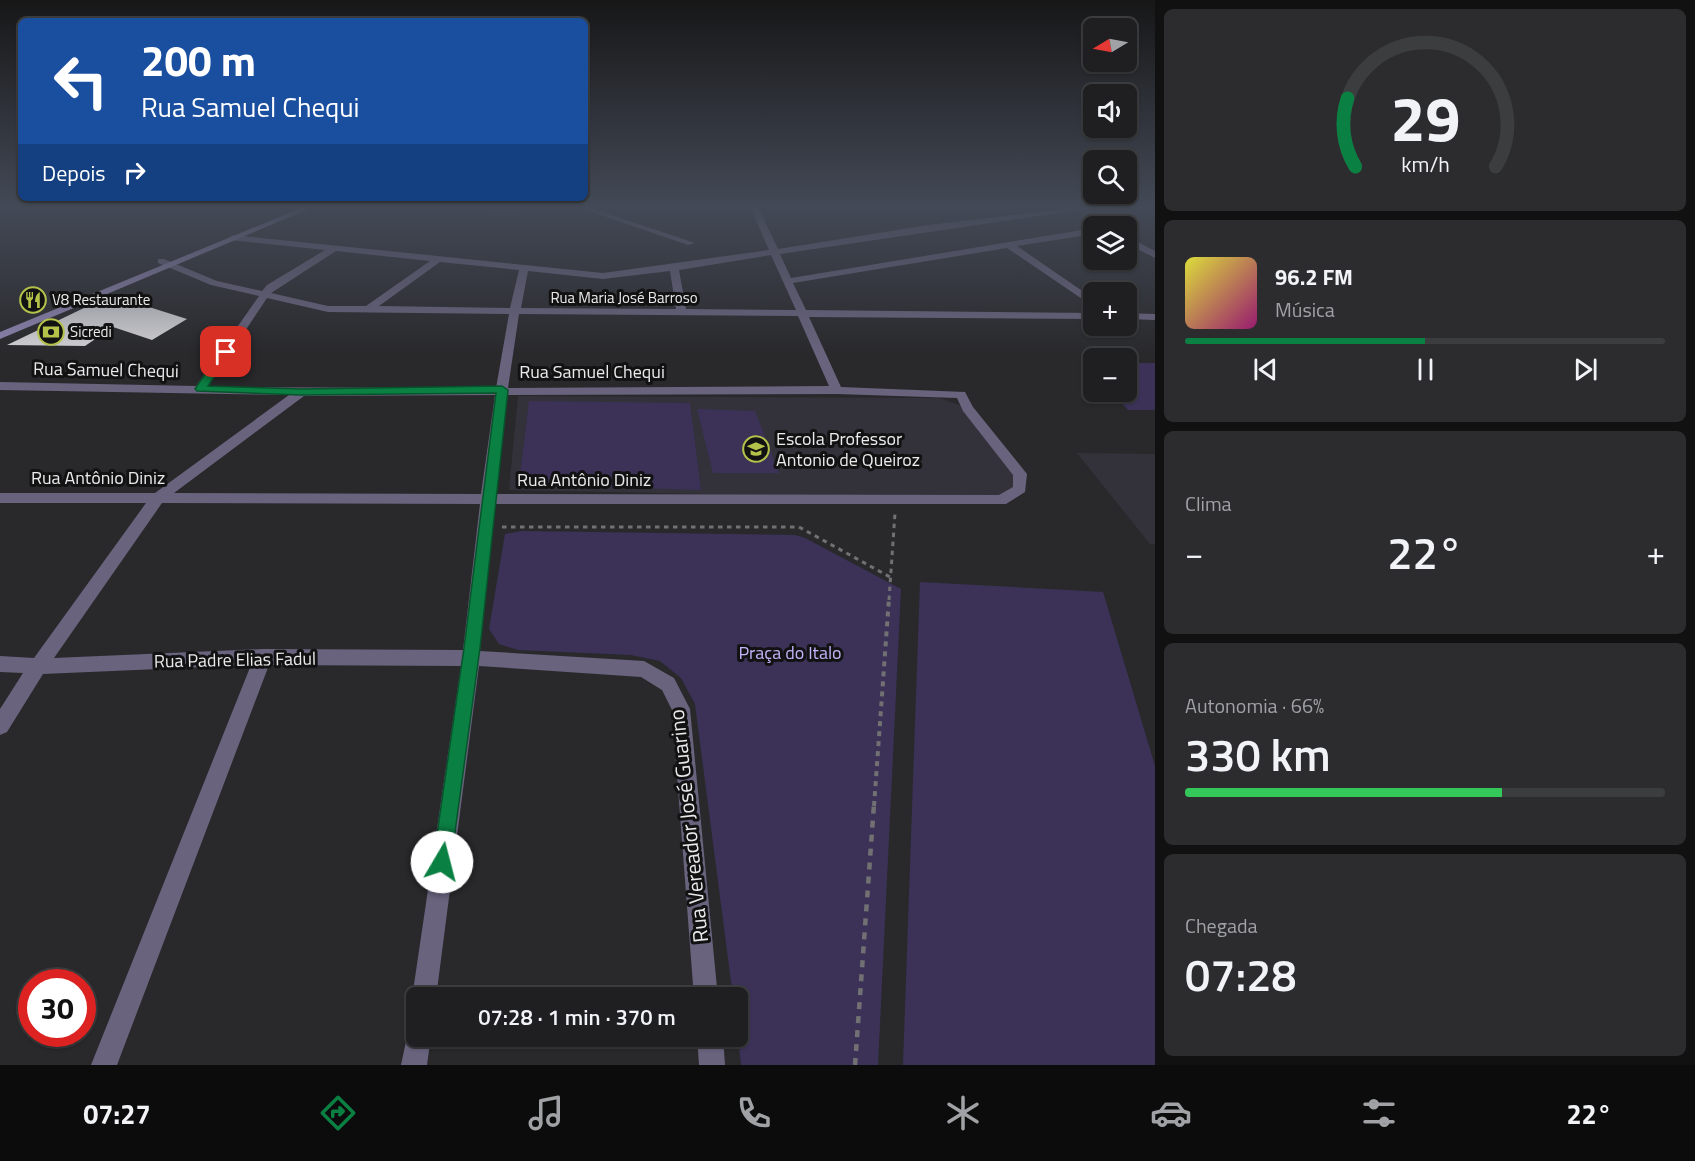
<!DOCTYPE html>
<html lang="pt">
<meta charset="utf-8">
<style>
body{margin:0;font-family:"Titillium Web",sans-serif;background:#2c2c2e;color:#f1f3f6;height:100vh;display:flex;flex-direction:column;font-size:22px;white-space:nowrap}
*{box-sizing:border-box;margin:0}
p{font-size:20px;color:#a1a2a5}
.icon{flex:none;width:33px;height:33px;fill:none;stroke:currentColor;stroke-width:2;stroke-linecap:round;stroke-linejoin:round}
.map{position:relative;flex:1;overflow:hidden}
.drawer{display:flex;flex-direction:column;gap:9px;padding:9px;background:#111112;width:540px}
.drawer>*{flex:none}
.top-card{position:absolute;left:18px;top:18px;width:570px;height:183px;border-radius:9px;box-shadow:0 2px 4px #0004,0 0 0 2px #3c3d3f;background:#1a4fa0;color:#fff;overflow:hidden}
.needle{width:39px;rotate:260deg}
.fabs{position:absolute;left:1083px;top:18px;display:grid;gap:12px}
.fabs a{display:grid;place-items:center;width:54px;height:54px;border-radius:9px;background:#1f1f21;box-shadow:0 2px 4px #0004,0 0 0 2px #3c3d3f;font-size:30px}
.speed{position:absolute;left:18px;top:969px;display:flex;gap:12px;font-size:30px;font-weight:700;text-align:center}
.speed>*{display:grid;place-content:center;width:78px;height:78px;border-radius:50%;background:#1f1f21;box-shadow:0 2px 4px #0004,0 0 0 2px #3c3d3f;line-height:1}
.speed .limit{border:9px solid #d22;background:#fff;color:#111}
.pin{position:absolute;display:grid;place-items:center;width:51px;height:51px;color:#fff;margin:-26px;border-radius:12px;box-shadow:0 3px 9px #0006}
.me{position:absolute;width:66px;margin:-33px;rotate:8deg;stroke-linejoin:round;filter:drop-shadow(0 0 4px #0008)}
.turn{display:flex;align-items:center;gap:21px;height:126px;padding:0 24px;font-size:27px}
.turn .icon{width:78px;height:78px;stroke-width:2.5}
.turn b{display:block;font-size:42px;line-height:51px}
.then{display:flex;align-items:center;height:57px;padding:0 24px;background:#0003;gap:12px;font-size:22px}
.big{font-size:45px;font-weight:600;line-height:1.1}
.drawer .card{flex:1;display:flex;flex-direction:column;justify-content:center;gap:9px;min-width:0;padding:0 21px;border-radius:9px;background:#2c2c2e}
.drawer .dial{align-items:center;gap:0}
.dial svg{height:156px;overflow:visible;fill:none;stroke:#3c3d3f;stroke-width:7;stroke-linecap:round;text-anchor:middle}
.dial text{fill:#f1f3f6;stroke:none}
.song{display:flex;align-items:center;gap:18px}
.cover{width:72px;height:72px;border-radius:9px;background:linear-gradient(135deg,hsl(60 70% 55%),hsl(320 70% 35%))}
.played{height:6px;border-radius:3px;background:linear-gradient(90deg,#0b8043 50%,#3c3d3f 50%)}
.keys{display:flex;justify-content:space-around;direction:ltr}
.heat{display:flex;justify-content:space-between;align-items:center;font-size:33px;direction:ltr}
.charge{height:9px;border-radius:4px;background:linear-gradient(90deg,#34c759 66%,#3c3d3f 0)}
.trip{position:absolute;left:406px;top:987px;width:342px;height:60px;border-radius:9px;background:#1f1f21;box-shadow:0 2px 4px #0004,0 0 0 2px #3c3d3f;font-weight:600;line-height:60px;text-align:center}
.tab-bar{display:flex;height:96px;justify-content:space-around;align-items:center;background:#0c0c0d;color:#a1a2a5}
.tab-bar .icon{width:42px;height:42px}
.tab-bar .on{color:#0b8043}
.tab-bar b{font-size:27px;color:#f1f3f6}
main{display:flex;flex:1;min-height:0}
.map>svg:first-child{display:block}
</style>
<main>
<div class="map">
<svg width="1155" height="1065" viewBox="0 0 1155 1065">
<rect width="100%" height="100%" fill="#29292c"/>
<g fill="#33313a">
<polygon points="518,396 939,398 962,406 1020,478 1020,489 1001,500 509,490"/>
<polygon points="1077,453 1155,454 1155,544 1150,544"/>
</g>
<g fill="#3c3258">
<polygon points="1127,363 1155,363 1155,410 1128,410 1111,392 1126,392"/>
<polygon points="529,401 690,403 701,490 519,484"/>
<polygon points="697,409 755,411 779,473 713,473"/>
<polygon points="522,531 795,535 805,538 901,589 878,1065 741,1065 738,1037 738,998 733,997 695,704 681,678 660,661 631,655 518,650 499,644 489,629 505,534"/>
<polygon points="920,582 1103,592 1155,766 1155,1065 903,1065"/>
</g>
<polygon fill="#55457e" points="429,206 535,206 522,213 469,212"/>
<polygon fill="#d3d2d6" points="111,295 187,319 152,340 113,327 85,346 7,345"/>
<g fill="none" stroke-linecap="round" stroke-linejoin="round">
<g stroke="#717173" stroke-width="3" stroke-dasharray="4.5 4.5" stroke-linecap="butt">
<polyline points="502,527 799,527 890,577"/>
<polyline points="889,600 895,513"/>
</g>
<polyline stroke="#717173" stroke-width="4" stroke-dasharray="5 5" stroke-linecap="butt" points="874,806 889,598"/>
<polyline stroke="#717173" stroke-width="4.5" stroke-dasharray="7 7" stroke-linecap="butt" points="855,1065 874,804"/>
<g fill="#69637d" fill-rule="evenodd">
<polygon points="574,206 585,206 695,243 688,245"/>
<path d="M1087,206H1107L780,254L791,278L1094,228V234L1017,246L1094,299V307L1007,248L793,283L806,310L1094,313V319L809,317L841,387L965,392L973,407L1027,474L1025,492L1006,504H495L480,651L644,661L674,678L690,709L718,998H694L672,710L662,690L641,677L479,666L436,998H417V1008L412,998L461,666L269,665L117,1065H91L251,665L43,674L7,732L0,735V709L23,673L0,672V656L34,658L146,503H0V493H155L289,395L0,390V382L196,386L259,296L211,285L158,263V259H164L217,281L262,291L267,285L325,250L230,240L229,238L233,235L603,273L769,250L751,209L755,207L759,209L778,249L928,225ZM336,251L430,261L366,306H328L271,293ZM771,255L796,310L686,309L679,270ZM440,262L519,270L510,308L379,306ZM528,271L603,279L670,271L676,309L521,308ZM267,298L328,312L509,314L496,388L208,387ZM519,314L798,316L829,386L508,388ZM837,394L957,398L963,411L1013,475V487L999,495L496,494L507,395ZM495,395L481,494L174,493L304,396ZM162,503L480,504L463,650L263,649L54,658Z"/>
<polygon points="1126,236 1155,251 1155,258 1126,243"/>
<polygon points="1126,313 1155,314 1155,320 1126,319"/>
<polygon points="417,1024 417,1036 431,1036 427,1065 401,1065 409,1027"/>
<polygon points="697,1036 723,1036 725,1065 699,1065"/>
</g>
<polygon fill="#8d83ad" fill-rule="evenodd" points="306,206 316,206 0,339 0,332"/>
</g>
<linearGradient id="sky" x2="0" y2="1"><stop stop-color="#171718"/><stop offset="0.58" stop-color="#434956"/><stop offset="1" stop-color="#434956" stop-opacity="0"/></linearGradient>
<rect width="1155" height="355" fill="url(#sky)"/>
<polygon fill="#0b8043" stroke="#07532c" stroke-width="1.5" points="222,349 231,352 208,386 301,389 502,386 508,390 480,648 450,869 442,872 435,869 433,862 464,648 496,393 301,395 197,391 195,389"/>
<defs>
<g id="restaurant-ring" transform="scale(1.35)"><circle r="9.5" fill="#121213" stroke="#b5c24a" stroke-width="1.5"/><path d="M-5-6h1v4h1v-4h1v4h1v-4h1v5L-1.5 .5V6h-2V.5L-5-1ZM5-6V6H3V1.5H1.5Q1.5-4 5-6Z" fill="#b5c24a"/></g>
<g id="bank-ring" transform="scale(1.35)"><circle r="9.5" fill="#121213" stroke="#b5c24a" stroke-width="1.5"/><path d="M-6-4H6V4H-6ZM0-2.3a2.3 2.3 0 1 0 0 4.6a2.3 2.3 0 1 0 0-4.6Z" fill="#b5c24a"/></g>
<g id="school-ring" transform="scale(1.35)"><circle r="9.5" fill="#121213" stroke="#b5c24a" stroke-width="1.5"/><path d="M0-5L7-2L0 1L-7-2ZM-4 1L0 2.5L4 1V4Q0 6-4 4Z" fill="#b5c24a"/></g>
</defs>
<g fill-rule="evenodd">
<use href="#restaurant-ring" x="33" y="300"/>
<use href="#bank-ring" x="51" y="332"/>
<use href="#school-ring" x="756" y="449"/>
</g>
<g text-anchor="middle" stroke-width="6" stroke-linejoin="round" paint-order="stroke">
<g font-size="15" fill="#eaeaec" stroke="#121213">
<text x="624" y="303">Rua Maria José Barroso</text>
</g>
<g font-size="15" fill="#eaeaec" stroke="#121213" text-anchor="start">
<text x="52" y="305">V8 Restaurante</text>
<text x="70" y="337">Sicredi</text>
</g>
<g font-size="18" fill="#eaeaec" stroke="#121213">
<text transform="translate(106 370) rotate(1)" y="6">Rua Samuel Chequi</text>
<text x="592" y="378">Rua Samuel Chequi</text>
<text x="98" y="484">Rua Antônio Diniz</text>
<text x="584" y="486">Rua Antônio Diniz</text>
<text transform="translate(235 660) rotate(-1)" y="6">Rua Padre Elias Fadul</text>
</g>
<g font-size="18" fill="#eaeaec" stroke="#121213" text-anchor="start">
<text x="776" y="445">Escola Professor<tspan x="776" dy="21">Antonio de Queiroz</tspan></text>
</g>
<g font-size="18" fill="#c4b3f9" stroke="#121213">
<text x="790" y="659">Praça do Italo</text>
</g>
<g font-size="21" fill="#eaeaec" stroke="#121213">
<text transform="translate(689 826) rotate(-96)" y="7">Rua Vereador José Guarino</text>
</g>
</g>
</svg>
<div class="fabs">
<a><svg class="needle" viewBox="-14 -14 28 28"><path d="M0-13l5 13h-10z" fill="#e53935"/><path d="M0 13l5-13h-10z" fill="#a1a2a5"/></svg></a>
<a><svg class="icon" aria-label="sound" viewBox="0 0 24 24"><path d="M4 9h4l5-4v14l-5-4H4zM17 9q2 3 0 6"/></svg></a>
<a><svg class="icon" aria-label="search" viewBox="0 0 24 24"><circle cx="10" cy="10" r="6"/><path d="M15 15l6 6"/></svg></a>
<a><svg class="icon" aria-label="layers" viewBox="0 0 24 24"><path d="M12 4l9 5-9 5-9-5zM3 14l9 5 9-5"/></svg></a>
<a>+</a>
<a>−</a>
</div>
<div class="speed"><div class="limit">30</div></div>
<div class="pin" style="left:226px;top:352px;background:#d93025"><svg class="icon" aria-label="arrive" viewBox="0 0 24 24"><path d="M6 21V4h12l-3 4 3 4H6"/></svg></div>
<svg class="me" style="left:442px;top:862px" viewBox="-20 -20 40 40"><circle r="19" fill="#fff"/><path d="M0-13L10 11 0 6-10 11z" fill="#0b8043"/></svg>
<div class="trip">07:28 · 1 min · 370 m</div>
<div class="top-card">
<div class="turn"><svg class="icon" aria-label="left" viewBox="0 0 24 24"><path d="M17 20v-9H6M10 6l-5 5 5 5"/></svg><div><b>200 m</b>Rua Samuel Chequi</div></div>
<div class="then">Depois<svg class="icon" aria-label="right" viewBox="0 0 24 24"><path d="M7 20v-9h11M14 6l5 5-5 5"/></svg></div>
</div>
</div>
<section class="drawer">
<div class="card dial"><svg viewBox="0 0 100 80">
<path d="M14 69A42 42 0 1 1 86 69"/>
<path d="M14 69A42 42 0 0 1 10 34" stroke="#0b8043"/>
<text x="50" y="56" font-size="32" font-weight="700">29</text>
<text x="50" y="72" font-size="11">km/h</text>
</svg></div>
<div class="card">
<div class="song"><i class="cover"></i><div><b>96.2 FM</b><p>Música</p></div></div>
<div class="played"></div>
<div class="keys"><svg class="icon" aria-label="previous" viewBox="0 0 24 24"><path d="M18 5L8 12l10 7zM5 5v14"/></svg><svg class="icon" aria-label="pause" viewBox="0 0 24 24"><path d="M8 5v14M16 5v14"/></svg><svg class="icon" aria-label="next" viewBox="0 0 24 24"><path d="M6 5l10 7-10 7zM19 5v14"/></svg></div>
</div>
<div class="card"><p>Clima</p>
<div class="heat"><a>−</a><b class="big">22°</b><a>+</a></div>
</div>
<div class="card"><p>Autonomia · 66%</p><b class="big">330 km</b><div class="charge"></div></div>
<div class="card"><p>Chegada</p><b class="big">07:28</b></div>
</section>
</main>
<nav class="tab-bar">
<b>07:27</b>
<svg class="icon on" aria-label="directions" viewBox="0 0 24 24"><path d="M12 3l9 9-9 9-9-9zM9 14v-3h6M13 9l2 2-2 2"/></svg>
<svg class="icon" aria-label="music" viewBox="0 0 24 24"><path d="M9 18V5l10-2v13"/><circle cx="6" cy="18" r="3"/><circle cx="16" cy="16" r="3"/></svg>
<svg class="icon" aria-label="phone" viewBox="0 0 24 24"><path d="M5 4h4l2 5-3 2q2 4 5 5l2-3 5 2v4C11 20 4 13 5 4z"/></svg>
<svg class="icon" aria-label="climate" viewBox="0 0 24 24"><path d="M12 3v18M4 7l16 10M4 17L20 7"/></svg>
<svg class="icon" aria-label="car" viewBox="0 0 24 24"><path d="M5 17H2v-5l4-1 3-4h7l3 4 3 1v5h-3M9 17h6M6 11h13"/><circle cx="7" cy="17" r="2"/><circle cx="17" cy="17" r="2"/></svg>
<svg class="icon" aria-label="filters" viewBox="0 0 24 24"><path d="M4 7h16M4 17h16"/><circle cx="9" cy="7" r="2"/><circle cx="15" cy="17" r="2"/></svg>
<b>22°</b>
</nav>
